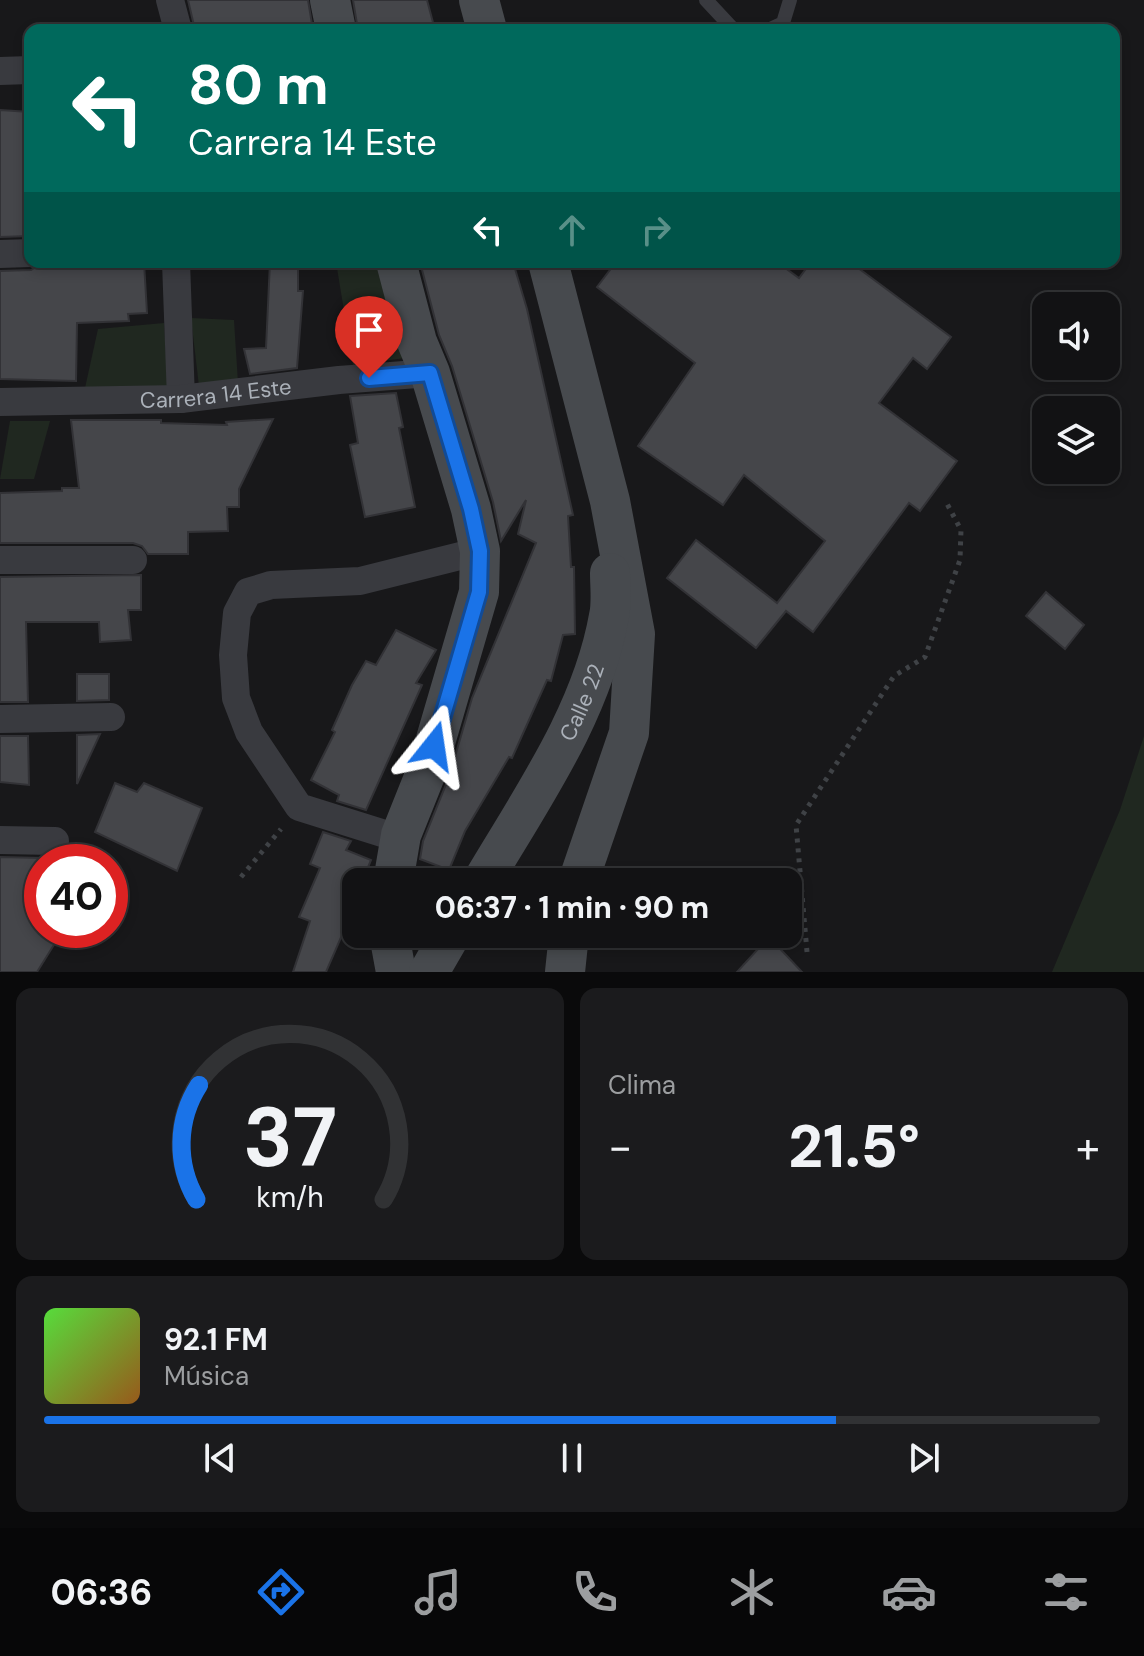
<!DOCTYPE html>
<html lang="es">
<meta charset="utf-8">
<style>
body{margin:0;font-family:"DM Sans",sans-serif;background:#1b1b1d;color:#f1f3f6;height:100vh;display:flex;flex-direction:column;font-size:30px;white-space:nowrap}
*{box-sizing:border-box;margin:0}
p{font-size:26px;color:#9c9ea0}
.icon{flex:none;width:44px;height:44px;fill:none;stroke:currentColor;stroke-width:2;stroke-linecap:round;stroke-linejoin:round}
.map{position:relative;height:972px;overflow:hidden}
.sheet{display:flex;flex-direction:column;gap:16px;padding:16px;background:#0a0a0b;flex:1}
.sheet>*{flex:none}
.hud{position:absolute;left:24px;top:24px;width:1096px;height:244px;border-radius:16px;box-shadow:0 4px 12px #0003,0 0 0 2px #313234;background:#00695c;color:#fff;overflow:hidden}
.tools{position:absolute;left:1032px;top:292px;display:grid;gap:16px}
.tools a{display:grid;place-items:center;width:88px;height:88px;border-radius:16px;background:#121214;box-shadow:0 4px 12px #0003,0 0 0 2px #313234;font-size:40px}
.speed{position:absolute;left:24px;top:844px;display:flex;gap:16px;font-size:40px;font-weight:700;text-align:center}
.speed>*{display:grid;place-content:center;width:104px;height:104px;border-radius:50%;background:#121214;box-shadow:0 4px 12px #0003,0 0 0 2px #313234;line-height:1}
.speed .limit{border:12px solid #d22;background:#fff;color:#111}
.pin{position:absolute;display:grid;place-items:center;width:68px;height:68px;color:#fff;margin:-82px -34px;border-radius:50% 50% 50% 0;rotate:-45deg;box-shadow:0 0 8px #0007}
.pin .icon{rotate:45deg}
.me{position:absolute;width:88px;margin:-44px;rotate:15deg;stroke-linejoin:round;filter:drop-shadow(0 0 6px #0008)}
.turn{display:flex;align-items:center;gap:28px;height:168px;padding:0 32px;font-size:36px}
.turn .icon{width:104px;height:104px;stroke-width:2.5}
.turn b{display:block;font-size:56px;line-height:68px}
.lanes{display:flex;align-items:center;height:76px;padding:0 32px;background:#0003;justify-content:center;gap:40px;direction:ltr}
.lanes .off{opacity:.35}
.big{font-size:60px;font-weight:800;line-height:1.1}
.sheet .card{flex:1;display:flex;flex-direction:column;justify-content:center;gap:12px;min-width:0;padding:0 28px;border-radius:16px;background:#1b1b1d}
.sheet .dial{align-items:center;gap:0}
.dial svg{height:208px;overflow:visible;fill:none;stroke:#313234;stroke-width:7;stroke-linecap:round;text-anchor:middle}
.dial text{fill:#f1f3f6;stroke:none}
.song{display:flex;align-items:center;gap:24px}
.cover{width:96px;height:96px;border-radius:12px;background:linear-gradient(135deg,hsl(110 70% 55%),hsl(30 70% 35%))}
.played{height:8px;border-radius:4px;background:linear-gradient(90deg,#1a73e8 75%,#313234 75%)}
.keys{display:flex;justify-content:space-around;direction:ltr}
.heat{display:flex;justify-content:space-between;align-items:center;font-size:44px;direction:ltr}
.sheet .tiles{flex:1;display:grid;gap:16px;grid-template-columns:1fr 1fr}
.card:last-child{grid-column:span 2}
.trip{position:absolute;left:342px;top:868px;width:460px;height:80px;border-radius:16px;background:#121214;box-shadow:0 4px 12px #0003,0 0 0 2px #313234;font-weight:800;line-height:80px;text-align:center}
.tab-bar{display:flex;height:128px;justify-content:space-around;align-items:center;background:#070708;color:#9c9ea0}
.tab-bar .icon{width:56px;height:56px}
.tab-bar .selected{color:#1a73e8}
.tab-bar b{font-size:36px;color:#f1f3f6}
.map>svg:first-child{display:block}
</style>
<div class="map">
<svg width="1144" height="972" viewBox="0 0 1144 972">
<rect width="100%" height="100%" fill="#18181a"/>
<g fill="#202820">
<polygon points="336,262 376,262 405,358 353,365"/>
<polygon points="191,318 234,320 238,383 199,386"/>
<polygon points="164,323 168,386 85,388 98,329"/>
<polygon points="10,421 50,421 34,479 0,479"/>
<polygon points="1144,736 1144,972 1052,972 1120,810"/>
</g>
<g fill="#45464a" stroke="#323236" stroke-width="2">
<polygon points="188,0 308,0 313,30 195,30"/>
<polygon points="353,0 427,0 435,30 358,30"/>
<polygon points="0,110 30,112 30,236 0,237"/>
<polygon points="44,262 144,262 147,313 128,314 129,321 77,323 76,381 0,379 0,271 31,270"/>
<polygon points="270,262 298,262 298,291 303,291 297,368 250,374 244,349 266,348"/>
<polygon points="420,262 513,262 527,309 573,515 568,516 571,567 574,567 575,634 563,635 551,681 547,680 512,758 509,757 465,831 449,870 420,859 423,841 449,777 472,698 536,543 518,534 526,500 501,541 493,502 452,366 439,335"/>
<polygon points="616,262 777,262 799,278 811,262 850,262 951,337 927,369 913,358 879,403 957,461 920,511 909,503 813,632 786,611 756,648 667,578 696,540 777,603 825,541 744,475 723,505 638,446 695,363 597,287"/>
<polygon points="396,393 403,427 399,428 415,507 365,517 350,445 358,443 350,396"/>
<polygon points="273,419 239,489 239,507 227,507 228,531 188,532 188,554 148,554 142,546 133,543 0,543 0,493 62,491 62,488 79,488 71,420 161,420 161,423 227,425 226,422"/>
<polygon points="141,575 141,610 128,610 131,640 100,642 99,622 26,622 28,702 0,702 0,577"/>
<polygon points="1046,592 1084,625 1065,649 1026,616"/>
<polygon points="396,630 436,650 416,683 422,685 366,810 337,801 339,795 311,780 335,732 332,730 352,685 366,661 376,665"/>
<polygon points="77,674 109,674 109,700 77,701"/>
<polygon points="100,734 77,784 77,735"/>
<polygon points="0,736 28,736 29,785 0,782"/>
<polygon points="115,783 137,792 144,783 202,808 177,871 95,832"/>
<polygon points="323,832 351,841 346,850 371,860 362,882 356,882 356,896 350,911 352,912 326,972 293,972 310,921 299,917 320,868 310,864"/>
<polygon points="0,857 42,858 42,931 62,932 37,972 0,972"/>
<polygon points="769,937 802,972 737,972"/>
</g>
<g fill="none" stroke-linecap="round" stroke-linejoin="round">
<g stroke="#3f4246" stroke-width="5" stroke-dasharray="4 6" stroke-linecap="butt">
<polyline points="241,877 281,829"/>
<polyline points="807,952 796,825 894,676 925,657 960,560 961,530 945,500"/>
</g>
<g stroke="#393a3f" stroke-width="14">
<polyline points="706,0 734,30"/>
<polyline points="768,30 783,23 790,0"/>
</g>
<g stroke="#393a3f" stroke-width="28">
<polyline points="170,0 178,30"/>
<polyline points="0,71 30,70"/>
<polyline points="0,254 30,253"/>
<polyline points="176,262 181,399"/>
<path id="s1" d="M0,402L181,399L339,380L430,373"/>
<polyline points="0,560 133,560"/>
<polyline points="0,719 111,717"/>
<polyline points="401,839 299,807 249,732 236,698 233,655 237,613 248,592 271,585 360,581 480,551"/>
<polyline points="0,840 55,841"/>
</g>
<g stroke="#474a4e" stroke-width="40">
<polyline points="330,0 336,30"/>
<polyline points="479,0 487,30"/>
<polyline points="548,262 610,501 635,634 629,733 578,882"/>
<polyline points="393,882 401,835 427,770 479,592 480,551 471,509 430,373 417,342 396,262"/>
<path id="s2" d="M482,882C531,799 592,713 609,616C612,603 610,587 610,573"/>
<polyline points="389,934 396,972"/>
<polyline points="429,972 451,934"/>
<polyline points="565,972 569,934"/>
</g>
</g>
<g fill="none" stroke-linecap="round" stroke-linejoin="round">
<g stroke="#114b97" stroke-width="20">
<polyline id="route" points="369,378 430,373 471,509 480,551 479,592 434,746"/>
</g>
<use href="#route" stroke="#1a73e8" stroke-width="14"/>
</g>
<g text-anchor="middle" stroke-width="8" stroke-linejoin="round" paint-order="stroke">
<g font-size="22" fill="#abb1b9" stroke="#131315">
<text dy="8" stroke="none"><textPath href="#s1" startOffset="216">Carrera 14 Este</textPath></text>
<text dy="8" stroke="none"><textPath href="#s2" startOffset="206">Calle 22</textPath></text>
</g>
</g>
</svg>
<div class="tools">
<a><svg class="icon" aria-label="sound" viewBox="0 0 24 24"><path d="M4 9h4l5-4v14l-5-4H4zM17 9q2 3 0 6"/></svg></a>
<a><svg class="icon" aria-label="layers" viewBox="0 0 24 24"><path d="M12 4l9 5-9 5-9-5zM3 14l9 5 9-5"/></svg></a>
</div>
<div class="speed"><div class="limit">40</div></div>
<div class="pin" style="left:369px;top:378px;background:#d93025"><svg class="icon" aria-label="arrive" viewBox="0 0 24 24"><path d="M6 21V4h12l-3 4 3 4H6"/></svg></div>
<svg class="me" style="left:434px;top:746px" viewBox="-20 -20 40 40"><path d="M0-17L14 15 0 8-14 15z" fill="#1a73e8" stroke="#fff" stroke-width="4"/></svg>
<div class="trip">06:37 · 1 min · 90 m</div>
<div class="hud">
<div class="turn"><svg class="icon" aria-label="left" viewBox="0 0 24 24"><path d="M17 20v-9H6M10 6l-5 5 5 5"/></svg><div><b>80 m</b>Carrera 14 Este</div></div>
<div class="lanes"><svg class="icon" aria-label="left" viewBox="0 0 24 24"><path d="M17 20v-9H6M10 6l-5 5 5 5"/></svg><svg class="icon off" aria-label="ahead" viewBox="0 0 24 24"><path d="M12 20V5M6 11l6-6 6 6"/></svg><svg class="icon off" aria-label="right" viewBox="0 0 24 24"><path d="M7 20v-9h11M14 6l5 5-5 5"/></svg></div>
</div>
</div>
<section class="sheet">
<div class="tiles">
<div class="card dial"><svg viewBox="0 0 100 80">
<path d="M14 69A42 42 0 1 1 86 69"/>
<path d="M14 69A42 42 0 0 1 15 25" stroke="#1a73e8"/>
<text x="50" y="56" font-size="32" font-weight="700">37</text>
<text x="50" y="72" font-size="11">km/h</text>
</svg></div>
<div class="card"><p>Clima</p>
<div class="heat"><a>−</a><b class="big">21.5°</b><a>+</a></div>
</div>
<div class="card">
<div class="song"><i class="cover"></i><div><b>92.1 FM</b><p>Música</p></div></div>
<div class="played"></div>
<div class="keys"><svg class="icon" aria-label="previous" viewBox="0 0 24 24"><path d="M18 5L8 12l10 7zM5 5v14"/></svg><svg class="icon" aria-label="pause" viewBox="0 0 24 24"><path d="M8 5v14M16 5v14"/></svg><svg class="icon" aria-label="next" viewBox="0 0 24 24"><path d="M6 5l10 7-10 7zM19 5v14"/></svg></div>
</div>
</div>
</section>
<nav class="tab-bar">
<b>06:36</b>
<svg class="icon selected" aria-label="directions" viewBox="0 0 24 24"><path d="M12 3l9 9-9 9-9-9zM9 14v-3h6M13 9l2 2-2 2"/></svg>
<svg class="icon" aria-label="music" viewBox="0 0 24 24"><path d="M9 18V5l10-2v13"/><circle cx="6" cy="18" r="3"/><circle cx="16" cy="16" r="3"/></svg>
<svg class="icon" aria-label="phone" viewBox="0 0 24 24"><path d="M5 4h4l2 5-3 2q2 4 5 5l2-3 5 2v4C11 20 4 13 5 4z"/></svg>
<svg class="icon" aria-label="climate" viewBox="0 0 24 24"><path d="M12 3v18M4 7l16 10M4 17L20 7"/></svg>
<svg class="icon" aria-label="car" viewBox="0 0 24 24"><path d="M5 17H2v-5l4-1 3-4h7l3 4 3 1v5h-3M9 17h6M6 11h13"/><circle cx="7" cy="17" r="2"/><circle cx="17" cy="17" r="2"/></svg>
<svg class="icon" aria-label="filters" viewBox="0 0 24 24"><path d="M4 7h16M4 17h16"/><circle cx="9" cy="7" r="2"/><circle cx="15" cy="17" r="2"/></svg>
</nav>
